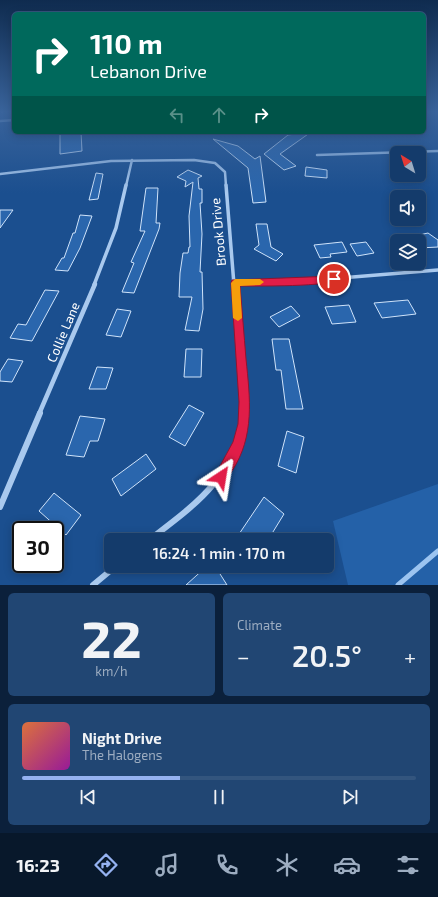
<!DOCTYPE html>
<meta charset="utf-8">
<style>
body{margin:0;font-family:"Exo 2",sans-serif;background:#214673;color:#f1f3f6;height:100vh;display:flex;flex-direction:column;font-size:15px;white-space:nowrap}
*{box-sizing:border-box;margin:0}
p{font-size:13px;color:#9dadc1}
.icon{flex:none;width:22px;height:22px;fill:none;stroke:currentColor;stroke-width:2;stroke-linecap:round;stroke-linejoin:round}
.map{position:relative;height:585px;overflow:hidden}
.side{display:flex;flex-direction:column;gap:8px;padding:8px;background:#0b203b;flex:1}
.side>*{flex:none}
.top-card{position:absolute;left:12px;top:12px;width:414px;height:122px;border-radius:6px;box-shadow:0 2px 10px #0003,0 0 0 1px #33557e;background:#00695c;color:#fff;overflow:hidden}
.needle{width:26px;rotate:322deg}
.buttons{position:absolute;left:390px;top:146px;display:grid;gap:8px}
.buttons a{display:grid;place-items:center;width:36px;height:36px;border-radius:6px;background:#143b6b;box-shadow:0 2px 10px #0003,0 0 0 1px #33557e;font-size:20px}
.speed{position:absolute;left:12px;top:521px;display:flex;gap:8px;font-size:20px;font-weight:700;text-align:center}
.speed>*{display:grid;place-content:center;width:52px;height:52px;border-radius:50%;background:#143b6b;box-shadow:0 2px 10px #0003,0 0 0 1px #33557e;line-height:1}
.speed .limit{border:2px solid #111;border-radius:6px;background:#fff;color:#111}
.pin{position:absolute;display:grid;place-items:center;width:34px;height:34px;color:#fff;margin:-17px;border:2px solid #fff;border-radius:50%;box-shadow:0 1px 4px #0007}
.me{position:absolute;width:44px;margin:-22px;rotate:33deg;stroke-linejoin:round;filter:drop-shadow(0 0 3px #0008)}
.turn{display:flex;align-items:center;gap:14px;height:84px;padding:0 12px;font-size:18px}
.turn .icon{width:52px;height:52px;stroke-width:2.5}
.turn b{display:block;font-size:28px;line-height:34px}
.lanes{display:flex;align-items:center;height:38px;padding:0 12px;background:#0003;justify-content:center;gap:20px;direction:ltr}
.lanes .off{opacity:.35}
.big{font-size:30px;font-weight:600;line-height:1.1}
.side .tile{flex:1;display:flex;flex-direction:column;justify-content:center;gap:6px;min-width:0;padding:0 14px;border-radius:6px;background:#214673}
.side .dial{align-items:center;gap:0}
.dial b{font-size:52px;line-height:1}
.song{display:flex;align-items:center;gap:12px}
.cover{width:48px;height:48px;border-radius:6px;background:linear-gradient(135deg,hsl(20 70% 55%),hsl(300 70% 35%))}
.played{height:4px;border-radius:2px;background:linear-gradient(90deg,#95b2f1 40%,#33557e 40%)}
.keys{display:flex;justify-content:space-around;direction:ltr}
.heat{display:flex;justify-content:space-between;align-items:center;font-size:22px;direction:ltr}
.side .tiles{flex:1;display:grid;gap:8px;grid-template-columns:1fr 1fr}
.tile:last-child{grid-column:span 2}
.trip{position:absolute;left:104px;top:533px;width:230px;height:40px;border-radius:6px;background:#143b6b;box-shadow:0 2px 10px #0003,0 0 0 1px #33557e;font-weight:600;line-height:40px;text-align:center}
.tabs{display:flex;height:64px;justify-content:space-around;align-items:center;background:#08182b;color:#9dadc1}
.tabs .icon{width:28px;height:28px}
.tabs .current{color:#95b2f1}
.tabs b{font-size:18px;color:#f1f3f6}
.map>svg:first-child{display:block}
</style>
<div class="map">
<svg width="438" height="585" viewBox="0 0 438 585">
<rect width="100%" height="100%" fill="#1b4f8f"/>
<polygon fill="#2461a8" points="438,484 438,585 348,585 333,521"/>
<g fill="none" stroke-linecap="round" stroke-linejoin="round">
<polyline stroke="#9cc4f0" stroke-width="5" points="398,585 438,551"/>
</g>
<g fill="#2a66ad" stroke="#cfe3fa">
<polygon points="60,132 81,132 82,151 60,154"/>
<polygon points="311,132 280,154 296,166 284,170 264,154 288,135"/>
<polygon points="213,139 238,146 255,159 260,156 266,202 253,203 248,168"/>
<polygon points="306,167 327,170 327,178 305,176"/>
<polygon points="188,170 202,176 198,178 199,189 202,189 202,203 200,203 202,234 200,272 202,272 203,309 199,331 185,330 192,297 179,297 180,273 183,253 188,253 189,247 190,247 189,216 193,182 185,187 186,181 177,177"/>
<polygon points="96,173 103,174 98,199 89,200"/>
<polygon points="146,188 158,188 156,223 160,223 159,229 134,293 122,292 134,263 131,262 145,231 140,231"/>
<polygon points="0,210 13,210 0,228"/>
<polygon points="80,215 92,216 80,248 68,271 55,270 62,258 64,258 73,233 75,233"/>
<polygon points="256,224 267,224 271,247 283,254 276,261 254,249 259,245"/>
<polygon points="428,233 438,240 438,247 419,248 419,235"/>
<polygon points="342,242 347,252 330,254 331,257 320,258 314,245"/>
<polygon points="366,242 374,253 357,256 350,244"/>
<polygon points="45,290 59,291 32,341 10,338 18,324 26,325"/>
<polygon points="408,300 416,314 382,318 374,303"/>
<polygon points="349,305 356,322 332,324 325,307"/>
<polygon points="291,306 300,316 279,327 270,317"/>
<polygon points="117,309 131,311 121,337 106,335"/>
<polygon points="272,339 289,339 303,409 286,409 281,370 276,370"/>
<polygon points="186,349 202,349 201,377 184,377"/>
<polygon points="8,359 23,361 12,382 0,381 0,372"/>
<polygon points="97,367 113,368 106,389 89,389"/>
<polygon points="189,405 204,413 185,446 169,437"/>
<polygon points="80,416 105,419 98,441 90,441 84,457 66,455"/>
<polygon points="287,431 304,437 296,473 278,466"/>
<polygon points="146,454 156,469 121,496 112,479"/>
<polygon points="54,493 81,515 66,535 39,511"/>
<polygon points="264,497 284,514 268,540 235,540"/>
<polygon points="207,566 215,566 227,585 186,585"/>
</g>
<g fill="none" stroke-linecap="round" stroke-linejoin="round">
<polyline stroke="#a9c9ee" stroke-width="2" points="51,132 51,134"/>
<g stroke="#a9c9ee" stroke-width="2.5">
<polyline points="0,121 14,120"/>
<polyline points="317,155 438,151"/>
<polyline points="0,174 111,161 194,160 215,163 225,172 226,186"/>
<polyline points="126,186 132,160"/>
</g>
<g stroke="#a9c9ee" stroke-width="3.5">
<polyline points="226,185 234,285"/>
<polyline points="235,283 304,281 438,270"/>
<polyline points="94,285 116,228 126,185"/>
</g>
<g stroke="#a9c9ee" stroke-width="4.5">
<polyline points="234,284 244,402 243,414"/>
<polyline points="39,414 95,284"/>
</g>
<g stroke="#a9c9ee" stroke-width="6">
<polyline points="0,507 40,413"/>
<path d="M149,540C196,504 236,477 243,413"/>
<polyline points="93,585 116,566"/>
</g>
<polygon fill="#fff" fill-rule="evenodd" points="0,111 5,111 2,113"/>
</g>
<linearGradient id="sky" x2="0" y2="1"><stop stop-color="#0f2b4f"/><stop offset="0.58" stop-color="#39639b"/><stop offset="1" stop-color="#39639b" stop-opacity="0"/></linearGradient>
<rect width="438" height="193" fill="url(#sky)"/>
<path fill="#e11d48" stroke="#92132f" d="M334,276L339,279C333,287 254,286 240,286C242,310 244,334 246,359C250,398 255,436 232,471C229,476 227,481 221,484L216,482L214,477L233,442L238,424L239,402L231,283L232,280Z"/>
<polygon fill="#f59e0b" points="235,279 260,279 264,282 260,285 240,286 242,318 238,321 233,318 231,283"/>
<g text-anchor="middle" stroke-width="4" stroke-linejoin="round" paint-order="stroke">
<g font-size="13" fill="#fff" stroke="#1b4f8f">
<text transform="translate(218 232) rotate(-95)" y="5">Brook Drive</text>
<text transform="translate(63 332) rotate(-67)" y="5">Collie Lane</text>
</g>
</g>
</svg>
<div class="buttons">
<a><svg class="needle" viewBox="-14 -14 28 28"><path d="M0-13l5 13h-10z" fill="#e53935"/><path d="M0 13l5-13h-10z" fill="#9dadc1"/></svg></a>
<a><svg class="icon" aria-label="sound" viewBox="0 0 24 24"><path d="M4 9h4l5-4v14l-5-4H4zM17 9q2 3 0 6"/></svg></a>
<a><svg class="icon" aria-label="layers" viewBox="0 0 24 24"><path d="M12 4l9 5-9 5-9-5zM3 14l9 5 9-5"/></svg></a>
</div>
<div class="speed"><div class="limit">30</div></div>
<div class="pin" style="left:334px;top:279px;background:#d93025"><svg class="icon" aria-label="arrive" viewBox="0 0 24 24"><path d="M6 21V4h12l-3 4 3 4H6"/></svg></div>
<svg class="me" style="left:221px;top:477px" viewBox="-20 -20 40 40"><path d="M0-17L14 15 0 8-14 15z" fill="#e11d48" stroke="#fff" stroke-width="4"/></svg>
<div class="trip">16:24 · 1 min · 170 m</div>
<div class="top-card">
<div class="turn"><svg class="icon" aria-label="right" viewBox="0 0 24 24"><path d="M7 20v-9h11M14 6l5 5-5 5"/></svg><div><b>110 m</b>Lebanon Drive</div></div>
<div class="lanes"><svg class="icon off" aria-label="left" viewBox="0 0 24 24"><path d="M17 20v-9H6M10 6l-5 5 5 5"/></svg><svg class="icon off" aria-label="ahead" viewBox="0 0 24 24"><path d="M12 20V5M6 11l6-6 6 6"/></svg><svg class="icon" aria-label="right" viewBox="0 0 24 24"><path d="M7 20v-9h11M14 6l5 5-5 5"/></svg></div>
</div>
</div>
<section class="side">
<div class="tiles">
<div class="tile dial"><b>22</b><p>km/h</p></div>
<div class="tile"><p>Climate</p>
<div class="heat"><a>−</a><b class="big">20.5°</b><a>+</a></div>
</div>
<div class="tile">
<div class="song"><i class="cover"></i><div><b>Night Drive</b><p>The Halogens</p></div></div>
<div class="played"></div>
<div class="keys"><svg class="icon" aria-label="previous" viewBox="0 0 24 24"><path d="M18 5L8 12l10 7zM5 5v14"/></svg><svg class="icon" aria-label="pause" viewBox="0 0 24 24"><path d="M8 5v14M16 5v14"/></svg><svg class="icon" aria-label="next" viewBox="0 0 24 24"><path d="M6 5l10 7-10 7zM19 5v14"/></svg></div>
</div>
</div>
</section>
<nav class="tabs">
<b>16:23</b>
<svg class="icon current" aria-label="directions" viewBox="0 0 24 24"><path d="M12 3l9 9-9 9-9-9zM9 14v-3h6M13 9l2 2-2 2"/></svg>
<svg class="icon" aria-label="music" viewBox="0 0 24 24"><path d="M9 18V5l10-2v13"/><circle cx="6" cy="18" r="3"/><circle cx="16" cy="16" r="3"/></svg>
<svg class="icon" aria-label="phone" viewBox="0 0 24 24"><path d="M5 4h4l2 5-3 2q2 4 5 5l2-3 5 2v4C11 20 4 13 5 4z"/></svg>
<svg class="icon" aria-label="climate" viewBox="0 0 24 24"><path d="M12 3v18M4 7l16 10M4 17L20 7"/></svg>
<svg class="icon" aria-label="car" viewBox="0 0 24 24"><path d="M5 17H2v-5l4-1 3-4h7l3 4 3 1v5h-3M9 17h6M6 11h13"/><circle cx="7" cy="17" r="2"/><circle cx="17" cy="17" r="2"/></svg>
<svg class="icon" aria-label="filters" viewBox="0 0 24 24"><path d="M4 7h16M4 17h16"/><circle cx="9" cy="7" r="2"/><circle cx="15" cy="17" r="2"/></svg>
</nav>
